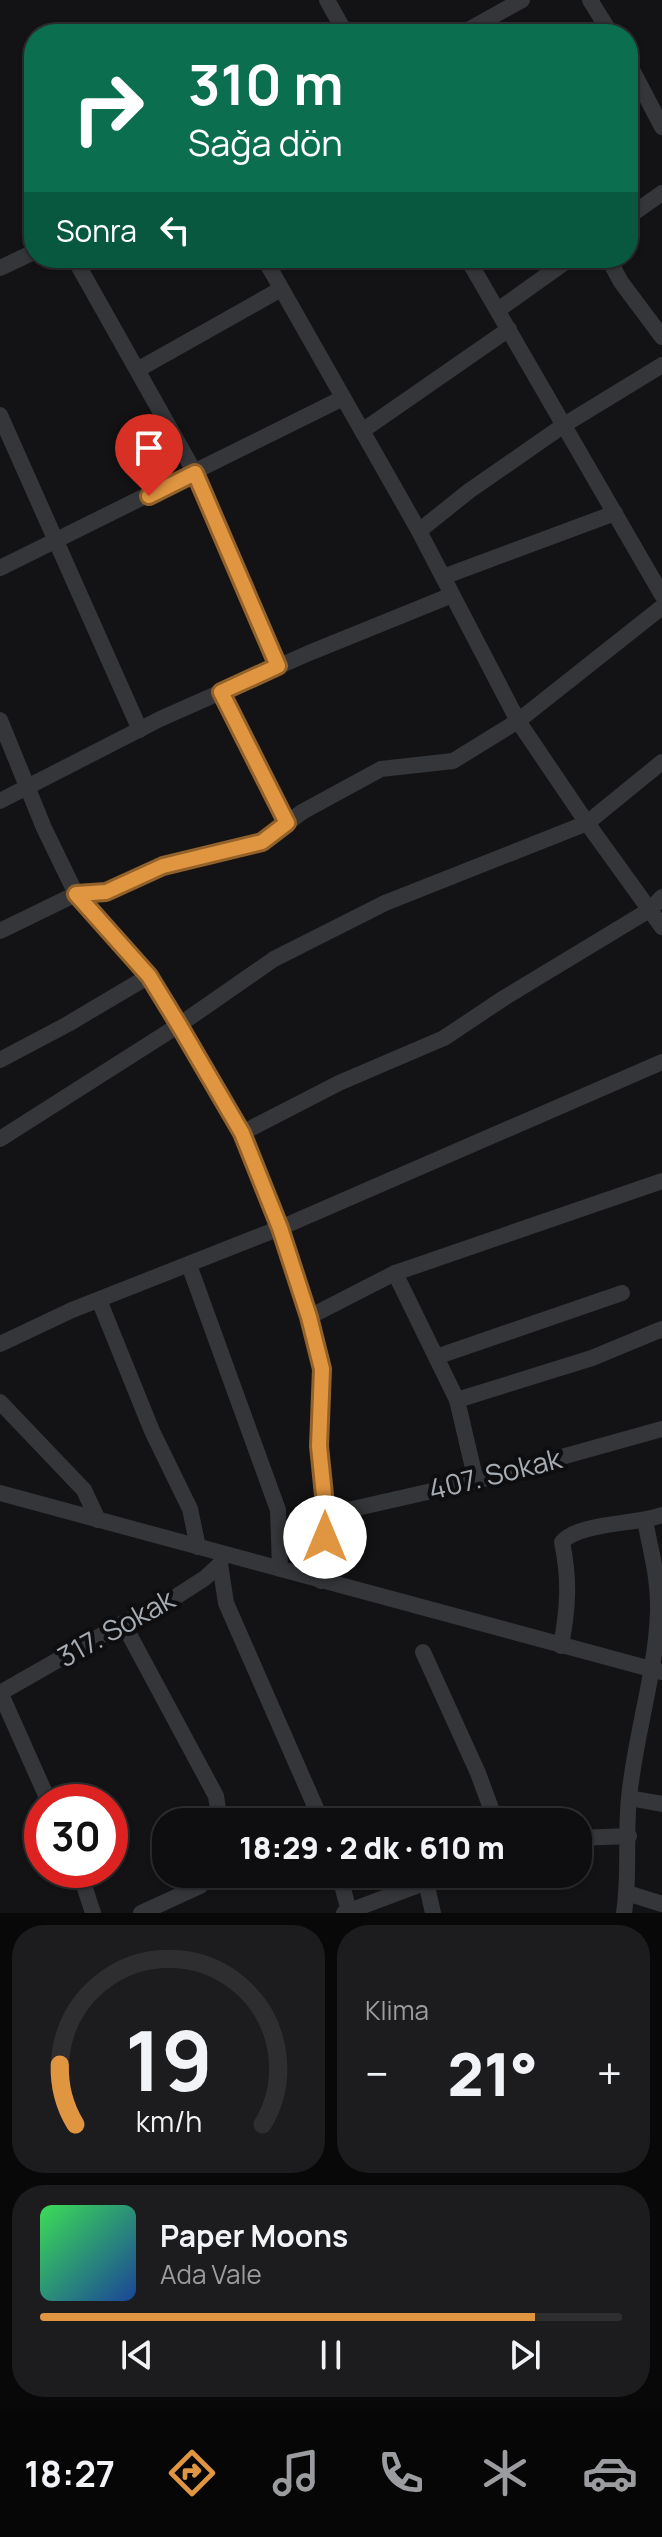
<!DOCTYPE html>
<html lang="tr">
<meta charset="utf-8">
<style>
body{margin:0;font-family:Manrope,sans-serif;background:#1c1c1e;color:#f1f3f6;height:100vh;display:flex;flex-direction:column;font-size:30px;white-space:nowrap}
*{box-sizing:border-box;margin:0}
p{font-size:26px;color:#9b9c9f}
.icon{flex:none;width:44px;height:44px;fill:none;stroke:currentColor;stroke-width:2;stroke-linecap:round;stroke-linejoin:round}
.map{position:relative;height:1913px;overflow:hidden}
.drawer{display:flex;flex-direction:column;gap:12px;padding:12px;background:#080809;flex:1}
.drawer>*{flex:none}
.guide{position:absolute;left:24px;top:24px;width:614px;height:244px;border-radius:32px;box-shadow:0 2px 6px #0004,0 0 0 2px #2e2e30;background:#0b6e4f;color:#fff;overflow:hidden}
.speed{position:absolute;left:24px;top:1784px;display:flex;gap:16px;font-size:40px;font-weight:700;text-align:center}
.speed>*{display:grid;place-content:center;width:104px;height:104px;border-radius:50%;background:#0e0e10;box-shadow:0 2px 6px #0004,0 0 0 2px #2e2e30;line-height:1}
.speed .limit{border:12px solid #d22;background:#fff;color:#111}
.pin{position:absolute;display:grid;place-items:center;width:68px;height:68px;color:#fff;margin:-82px -34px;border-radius:50% 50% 50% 0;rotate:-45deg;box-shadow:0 0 8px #0007}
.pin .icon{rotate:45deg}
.me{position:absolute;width:88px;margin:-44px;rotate:0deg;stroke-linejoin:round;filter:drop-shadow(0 0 6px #0008)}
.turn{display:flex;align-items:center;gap:28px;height:168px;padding:0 32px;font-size:36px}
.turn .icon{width:104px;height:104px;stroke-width:2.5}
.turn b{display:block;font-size:56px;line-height:68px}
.then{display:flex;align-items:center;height:76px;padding:0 32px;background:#0003;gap:16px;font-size:30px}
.big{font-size:60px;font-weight:800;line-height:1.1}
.drawer .card{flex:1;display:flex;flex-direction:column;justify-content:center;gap:12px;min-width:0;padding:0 28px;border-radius:32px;background:#1c1c1e}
.drawer .dial{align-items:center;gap:0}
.dial svg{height:208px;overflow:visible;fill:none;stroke:#2e2e30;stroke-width:7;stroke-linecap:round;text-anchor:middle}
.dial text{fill:#f1f3f6;stroke:none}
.song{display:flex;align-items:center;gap:24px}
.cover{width:96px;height:96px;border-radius:12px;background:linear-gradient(135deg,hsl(130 70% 55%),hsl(220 70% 35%))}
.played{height:8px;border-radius:4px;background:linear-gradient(90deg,#e09640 85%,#2e2e30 85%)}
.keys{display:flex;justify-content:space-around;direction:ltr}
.heat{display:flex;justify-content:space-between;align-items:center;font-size:44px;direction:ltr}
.drawer .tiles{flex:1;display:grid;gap:12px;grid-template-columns:1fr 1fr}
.card:last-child{grid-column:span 2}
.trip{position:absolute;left:152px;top:1808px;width:440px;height:80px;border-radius:32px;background:#0e0e10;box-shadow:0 2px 6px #0004,0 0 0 2px #2e2e30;font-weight:800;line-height:80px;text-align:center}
.tabs{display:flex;height:128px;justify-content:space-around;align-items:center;background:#060606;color:#9b9c9f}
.tabs .icon{width:56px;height:56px}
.tabs .active{color:#e09640}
.tabs b{font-size:36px;color:#f1f3f6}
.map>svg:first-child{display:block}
</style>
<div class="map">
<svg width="662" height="1913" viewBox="0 0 662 1913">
<rect width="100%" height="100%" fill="#131315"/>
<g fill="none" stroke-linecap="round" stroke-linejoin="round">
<g stroke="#353639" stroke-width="16">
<polyline points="327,0 346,34"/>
<polyline points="590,0 611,34"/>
<polyline points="461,34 522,0"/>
<polyline points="628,62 662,127"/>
<polyline points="628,217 662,193"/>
<polyline points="74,258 195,473 278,666"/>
<polyline points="264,258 419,531 518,721 587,823 662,927"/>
<polyline points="467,258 662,595"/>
<polyline points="608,258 621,282 662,337"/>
<polyline points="0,268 34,252"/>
<polyline points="498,310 571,258"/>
<polyline points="139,369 281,289"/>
<polyline points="0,415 140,730"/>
<polyline points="362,431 509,329"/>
<polyline points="419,531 469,491 564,425 662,365"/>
<polyline points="0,568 343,398"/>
<polyline points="443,577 615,513"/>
<polyline points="221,692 287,823"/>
<polyline points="0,720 44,828 76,894 149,976 179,1025 242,1133 280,1228 309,1317 322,1369 319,1446 326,1515 321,1581"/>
<polyline points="0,801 160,719 309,653 452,595"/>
<polyline points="0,931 76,894 106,892 163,866 262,842 302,812 381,769 453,761 518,721 662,607"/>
<polyline points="0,1060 68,1024 149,976"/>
<polyline points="242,1133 339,1083 444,1038 504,998 651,909 662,897"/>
<polyline points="0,1139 179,1025 274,959 385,903 587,823 662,762"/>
<polyline points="189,1265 278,1510 280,1569"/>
<polyline points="395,1273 457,1400 476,1481"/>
<polyline points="99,1300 152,1431 190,1509 198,1547"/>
<polyline points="309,1317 395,1273 662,1181"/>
<polyline points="0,1344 72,1310 280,1228 662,1062"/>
<polyline points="436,1357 622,1293"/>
<polyline points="457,1400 592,1358 662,1329"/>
<polyline points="0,1402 84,1490 98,1520"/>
<polyline points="0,1493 662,1672"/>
<polyline points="326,1515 476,1481 662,1429"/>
<polyline points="220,1564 226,1603 322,1822"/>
<polyline points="123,1623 216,1796 220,1822"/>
<path d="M561,1646C568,1608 570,1581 562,1542C580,1522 635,1525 662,1515"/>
<polyline points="423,1652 478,1773 496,1822"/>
<polyline points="0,1692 49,1802"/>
<polyline points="0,1693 123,1623 174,1598 205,1578 220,1564 222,1558"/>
<polyline points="629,1798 662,1804"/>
<polyline points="578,1838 629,1836"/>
<polyline points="79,1870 93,1913"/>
<polyline points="339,1874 349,1911"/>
<polyline points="426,1882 433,1913"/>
<polyline points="627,1893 662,1904"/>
<polyline points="141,1913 200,1886 213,1874"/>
<polyline points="344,1913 448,1874"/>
<path d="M624,1913C630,1875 625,1836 629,1798C635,1735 656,1674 658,1611C659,1580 651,1551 645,1521"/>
</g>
</g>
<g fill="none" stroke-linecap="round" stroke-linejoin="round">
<g stroke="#92622a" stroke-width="20">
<polyline id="route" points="149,496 195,473 278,666 221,692 287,823 262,842 163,866 106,892 76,894 149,976 179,1025 242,1133 280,1228 309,1317 322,1369 319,1446 326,1515 325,1537"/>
</g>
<use href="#route" stroke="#e09640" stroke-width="14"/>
</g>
<g text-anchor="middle" stroke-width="8" stroke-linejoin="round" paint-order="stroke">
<g font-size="28" fill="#a6acb4" stroke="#0e0e10">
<text transform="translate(495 1474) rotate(-14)" y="10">407. Sokak</text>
<text transform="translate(116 1628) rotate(-29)" y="10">317. Sokak</text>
</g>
</g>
</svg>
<div class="speed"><div class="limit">30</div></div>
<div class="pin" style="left:149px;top:496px;background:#d93025"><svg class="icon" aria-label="arrive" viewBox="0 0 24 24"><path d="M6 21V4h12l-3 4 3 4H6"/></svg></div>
<svg class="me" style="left:325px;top:1537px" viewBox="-20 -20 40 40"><circle r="19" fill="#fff"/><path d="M0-13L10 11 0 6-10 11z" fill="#e09640"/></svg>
<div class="trip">18:29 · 2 dk · 610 m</div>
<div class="guide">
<div class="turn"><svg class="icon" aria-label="right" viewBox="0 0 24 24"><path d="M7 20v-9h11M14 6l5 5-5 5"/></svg><div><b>310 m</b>Sağa dön</div></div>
<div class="then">Sonra<svg class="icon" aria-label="left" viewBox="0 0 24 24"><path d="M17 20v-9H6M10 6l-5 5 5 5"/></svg></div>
</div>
</div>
<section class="drawer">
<div class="tiles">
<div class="card dial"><svg viewBox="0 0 100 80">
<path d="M14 69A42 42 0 1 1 86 69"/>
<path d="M14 69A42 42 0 0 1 8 46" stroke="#e09640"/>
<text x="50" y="56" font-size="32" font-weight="700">19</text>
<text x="50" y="72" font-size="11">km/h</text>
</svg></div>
<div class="card"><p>Klima</p>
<div class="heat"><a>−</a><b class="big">21°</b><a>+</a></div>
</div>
<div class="card">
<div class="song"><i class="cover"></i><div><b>Paper Moons</b><p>Ada Vale</p></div></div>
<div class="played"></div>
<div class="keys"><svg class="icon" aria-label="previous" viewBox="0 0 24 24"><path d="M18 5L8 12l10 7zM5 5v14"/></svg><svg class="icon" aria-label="pause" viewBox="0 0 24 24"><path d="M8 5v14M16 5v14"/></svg><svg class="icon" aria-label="next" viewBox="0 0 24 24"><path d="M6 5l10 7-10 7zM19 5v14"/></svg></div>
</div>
</div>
</section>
<nav class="tabs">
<b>18:27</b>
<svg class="icon active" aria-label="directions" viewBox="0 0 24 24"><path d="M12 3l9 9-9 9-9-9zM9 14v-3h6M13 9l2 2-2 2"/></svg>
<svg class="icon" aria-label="music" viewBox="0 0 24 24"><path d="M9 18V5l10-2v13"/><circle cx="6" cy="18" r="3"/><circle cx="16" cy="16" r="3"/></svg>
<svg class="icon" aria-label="phone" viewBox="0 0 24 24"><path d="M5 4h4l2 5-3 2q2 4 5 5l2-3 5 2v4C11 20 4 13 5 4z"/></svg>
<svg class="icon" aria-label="climate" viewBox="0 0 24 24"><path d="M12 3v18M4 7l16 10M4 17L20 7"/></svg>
<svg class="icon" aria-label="car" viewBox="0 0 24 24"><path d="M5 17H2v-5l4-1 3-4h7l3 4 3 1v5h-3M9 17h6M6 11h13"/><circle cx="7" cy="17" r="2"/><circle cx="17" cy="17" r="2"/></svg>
</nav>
